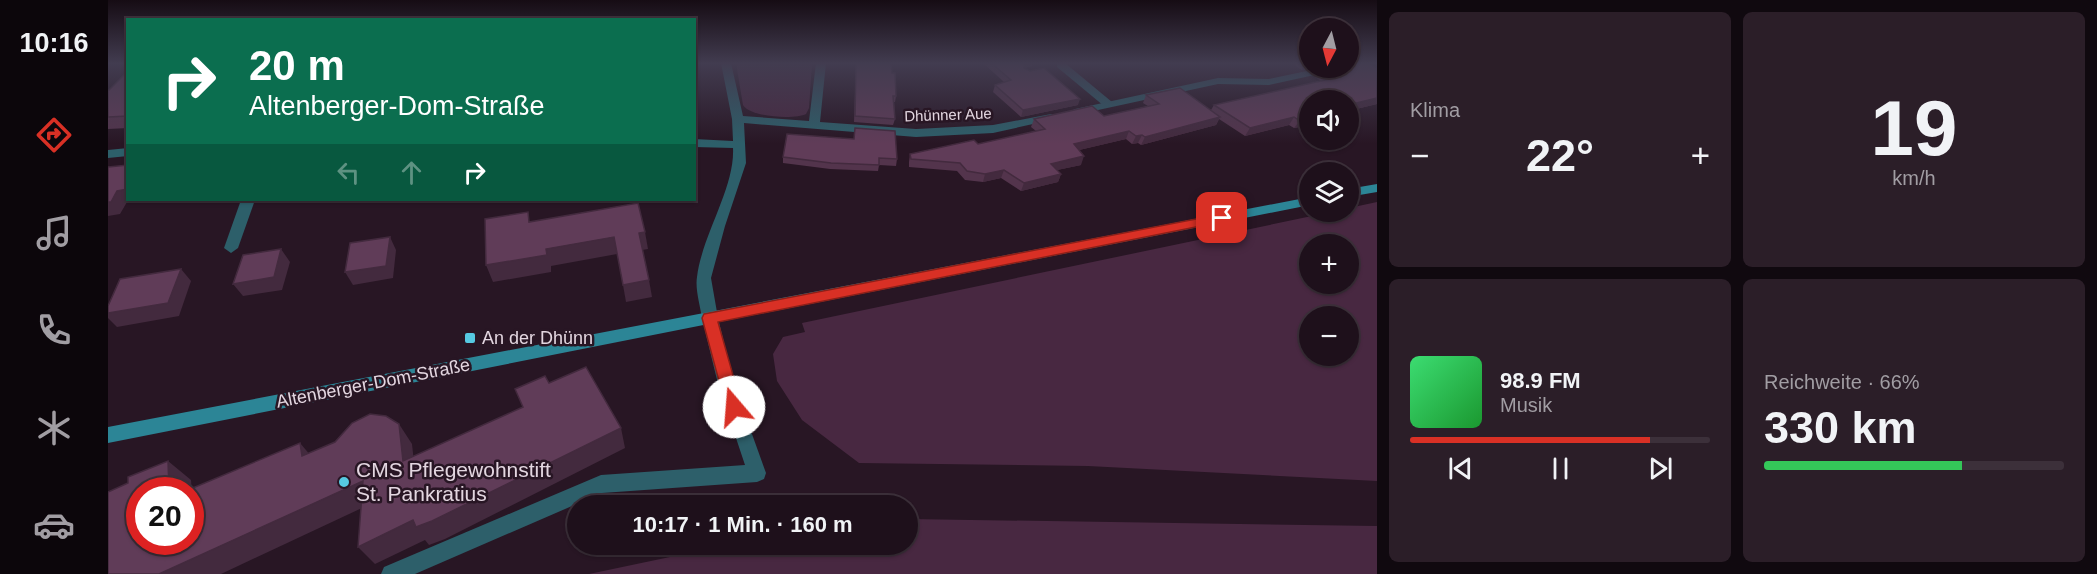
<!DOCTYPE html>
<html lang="de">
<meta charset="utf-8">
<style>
body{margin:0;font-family:Helvetica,sans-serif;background:#2b1e28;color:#f1f3f6;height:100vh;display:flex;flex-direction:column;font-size:22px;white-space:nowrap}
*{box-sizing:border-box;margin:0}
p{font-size:20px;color:#a19da3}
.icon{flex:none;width:33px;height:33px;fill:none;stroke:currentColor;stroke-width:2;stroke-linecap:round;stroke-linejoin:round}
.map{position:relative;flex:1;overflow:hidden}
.side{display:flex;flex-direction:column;gap:12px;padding:12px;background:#10090f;width:720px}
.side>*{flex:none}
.top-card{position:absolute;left:18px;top:18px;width:570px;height:183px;border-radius:0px;box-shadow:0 2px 4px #0004,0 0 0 2px #3c303a;background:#0b6e4f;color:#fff;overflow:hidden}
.needle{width:39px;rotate:187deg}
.buttons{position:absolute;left:1191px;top:18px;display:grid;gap:12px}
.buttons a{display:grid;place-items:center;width:60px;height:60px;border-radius:50%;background:#1e101b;box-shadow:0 2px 4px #0004,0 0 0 2px #3c303a;font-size:30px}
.speed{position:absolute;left:18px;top:477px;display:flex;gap:12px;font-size:30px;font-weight:700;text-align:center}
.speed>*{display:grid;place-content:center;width:78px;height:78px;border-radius:50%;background:#1e101b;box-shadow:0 2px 4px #0004,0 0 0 2px #3c303a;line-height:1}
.speed .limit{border:9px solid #d22;background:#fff;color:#111}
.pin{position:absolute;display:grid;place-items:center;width:51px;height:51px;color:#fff;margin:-26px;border-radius:12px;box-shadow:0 3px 9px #0006}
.me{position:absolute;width:66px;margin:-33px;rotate:342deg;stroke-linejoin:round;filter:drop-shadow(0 0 4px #0008)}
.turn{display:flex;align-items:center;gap:21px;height:126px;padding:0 24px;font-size:27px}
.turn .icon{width:78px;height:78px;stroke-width:2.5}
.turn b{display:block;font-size:42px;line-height:51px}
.lanes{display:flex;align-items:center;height:57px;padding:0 24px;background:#0003;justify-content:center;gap:30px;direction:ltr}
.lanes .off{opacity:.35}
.big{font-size:45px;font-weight:700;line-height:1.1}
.side .tile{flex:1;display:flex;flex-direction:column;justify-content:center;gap:9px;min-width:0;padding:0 21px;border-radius:9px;background:#2b1e28}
.side .dial{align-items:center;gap:0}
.dial b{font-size:78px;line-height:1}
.song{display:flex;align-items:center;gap:18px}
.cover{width:72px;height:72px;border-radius:9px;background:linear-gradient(135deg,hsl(140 70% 55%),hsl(130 70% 35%))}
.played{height:6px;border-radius:3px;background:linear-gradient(90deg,#d93025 80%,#3c303a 80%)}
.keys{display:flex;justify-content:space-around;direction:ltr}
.heat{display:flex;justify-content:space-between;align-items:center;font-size:33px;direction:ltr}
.charge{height:9px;border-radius:4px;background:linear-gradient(90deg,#34c759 66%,#3c303a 0)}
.side .tiles{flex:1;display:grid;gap:12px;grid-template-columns:repeat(2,1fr)}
.trip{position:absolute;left:459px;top:495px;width:351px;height:60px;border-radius:30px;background:#1e101b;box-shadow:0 2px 4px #0004,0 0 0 2px #3c303a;font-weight:700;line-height:60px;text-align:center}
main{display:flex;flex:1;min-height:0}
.menu{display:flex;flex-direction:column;width:108px;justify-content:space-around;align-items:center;background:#0c060b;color:#a19da3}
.menu .icon{width:42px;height:42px}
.menu .selected{color:#d93025}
.menu b{font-size:27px;color:#f1f3f6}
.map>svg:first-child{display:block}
</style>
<main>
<nav class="menu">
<b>10:16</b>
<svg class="icon selected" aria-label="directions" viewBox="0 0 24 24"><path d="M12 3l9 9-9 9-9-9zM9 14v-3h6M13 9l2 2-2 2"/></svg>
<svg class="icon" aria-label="music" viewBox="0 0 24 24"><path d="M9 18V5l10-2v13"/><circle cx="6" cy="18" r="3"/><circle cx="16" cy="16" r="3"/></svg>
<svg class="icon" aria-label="phone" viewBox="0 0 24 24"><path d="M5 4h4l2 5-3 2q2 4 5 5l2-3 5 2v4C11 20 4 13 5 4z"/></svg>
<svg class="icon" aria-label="climate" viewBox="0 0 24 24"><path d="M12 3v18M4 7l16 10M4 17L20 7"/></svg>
<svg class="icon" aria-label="car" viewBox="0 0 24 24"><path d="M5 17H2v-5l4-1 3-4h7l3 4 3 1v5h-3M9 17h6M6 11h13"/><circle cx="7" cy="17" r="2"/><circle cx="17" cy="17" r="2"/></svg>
</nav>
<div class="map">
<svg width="1269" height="574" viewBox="0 0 1269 574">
<rect width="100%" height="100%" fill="#281624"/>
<g fill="#482841" fill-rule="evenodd">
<path d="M628,63H704L701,108L698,114C686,120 642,117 635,105Z"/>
<path d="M1269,202V481L980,466L751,463L694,420L669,381L665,354L675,337L697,332L694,323L1223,212H1240L1241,208ZM1240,244V284H1202V244ZM1202,316H1240V356H1202Z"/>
<polygon points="800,519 1269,526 1269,574 481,574 619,545 800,544"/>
</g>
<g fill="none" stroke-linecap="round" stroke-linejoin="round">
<g fill="#2d5f6a" fill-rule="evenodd">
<polygon points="949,63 957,63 1004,102 1004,106 996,106 949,67"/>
<polygon points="602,312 608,314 610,318 626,384 658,473 656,479 649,482 494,493 307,574 273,574 276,567 493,475 637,465 610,384 594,318 596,314"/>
</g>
<g fill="#2d5f6a" fill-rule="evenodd">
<path d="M613,63H623L635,116L701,121L708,63H718L712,122L808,129L885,125L943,114L949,117L943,120L885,133L808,137L636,123L638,163L617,226L603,278L610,318L608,322H596L594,318C592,305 587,289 589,277C594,235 627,188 625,148L586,147V139L625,141L624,119Z"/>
<polygon points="1213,68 1230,68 1229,70 1161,85 1110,84 967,115 961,112 967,109 1110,78 1161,79"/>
<polygon points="20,148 20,156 0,158 0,150"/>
<polygon points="133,200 147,200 130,248 123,253 116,248"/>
</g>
<g fill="#2c8596" fill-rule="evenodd">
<polygon points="1269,184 1269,192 1240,197 1240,189"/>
<polygon points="1202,197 1202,205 0,443 0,427"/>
</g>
</g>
<g fill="#53344c">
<polygon points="748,63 784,73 788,96 787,102 786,102 787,119 785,125 746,122"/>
<polygon points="875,63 925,63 924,66 917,68 970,105 913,117 885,92 887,85 896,82"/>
<polygon points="1183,63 1202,63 1202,68 1205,68 1194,70"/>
<polygon points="1269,68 1269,104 1240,111 1240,100 1202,125 1186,128 1181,125 1137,136 1111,119 1108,125 1033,145 1030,143 1024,144 1018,139 971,150 973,165 949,170 953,174 950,182 913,191 893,178 875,182 857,180 849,171 801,167 801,162 802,154 870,144 928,131 923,127 926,119 996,116 1040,106 1035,103 1038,95 1103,110 1106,105 1213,81 1207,77 1212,70"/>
<polygon points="20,71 20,128 0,129 0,91"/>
<polygon points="747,128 789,159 788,166 771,165 770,171 722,169 675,163 675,157 746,139"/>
</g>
<g fill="#432a3e">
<polygon points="916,63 925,63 924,66 914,69"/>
<polygon points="1198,63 1202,63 1202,68 1205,68 1194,70"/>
<polygon points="1269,98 1269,104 1240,111 1240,105"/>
<polygon points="972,99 970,105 913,117 915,110"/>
<polygon points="1112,117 1108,125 1033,145 1037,137"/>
<polygon points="1186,117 1181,125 1137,136 1142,128"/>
<polygon points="1202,118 1202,125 1186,128 1192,121"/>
<polygon points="1021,131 1018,139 963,152 966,144"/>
<polygon points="1034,135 1030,143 1024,144 1028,136"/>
<polygon points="976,156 973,165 940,172 943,164"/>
<polygon points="896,170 893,178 875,182 877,174"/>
<polygon points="953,174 950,182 913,191 916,183"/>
<polygon points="20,189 20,200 38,200 19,202 12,214 0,216 0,202 9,191"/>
<polygon points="537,232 540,249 534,250 531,233"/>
<polygon points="282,237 288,250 285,278 245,285 237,272"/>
<polygon points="506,237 509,254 443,266 443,272 385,282 378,265 438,249"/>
<polygon points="173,249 182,262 174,290 135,296 125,284"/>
<polygon points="73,269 83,281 71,316 9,327 0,318 0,313"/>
<polygon points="541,280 544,297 518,302 515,285"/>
<polygon points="291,424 304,444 308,481 295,461"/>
<polygon points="513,428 517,448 337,539 321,545 317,540 267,564 250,547 305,520"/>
<polygon points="192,443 209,463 194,456"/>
<polygon points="60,461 83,480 86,517 82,490 61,490"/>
<polygon points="255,481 271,500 113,574 51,574"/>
</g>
<g fill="#603c58" stroke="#432a3e" stroke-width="1.5">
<polygon points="748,63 783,63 784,73 787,73 788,96 785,96 787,119 747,116"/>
<polygon points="883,63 916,63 916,68 922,71 936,68 972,99 915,110 887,85 903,80"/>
<polygon points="1240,63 1261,63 1269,68 1269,98 1240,105 1240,100 1202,100 1202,118 1192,121 1186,117 1142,128 1106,105 1226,78 1212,70 1222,68 1240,68"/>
<polygon points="20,71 20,116 0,117 0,91"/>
<polygon points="1072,88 1112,117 1037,137 1034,135 1028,136 1021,131 966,144 976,156 943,164 953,174 916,183 896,170 877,174 859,171 852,163 803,159 802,154 866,140 870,144 937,129 926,119 984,106 996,116 1051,104 1038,95"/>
<polygon points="747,128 787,131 789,159 771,158 771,165 723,163 675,157 679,134 746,139"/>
<polygon points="20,165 20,189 9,191 3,202 0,202 0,167"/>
<polygon points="530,203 537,232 531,233 541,280 515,285 506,237 438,249 439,255 378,265 377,219 420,212 421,222"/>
<polygon points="282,237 278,266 237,272 242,243"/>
<polygon points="173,249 166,277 125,284 135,255"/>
<polygon points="73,269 60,303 0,313 0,306 12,279"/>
<polygon points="478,367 513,428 324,521 308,527 305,520 250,547 255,481 51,574 0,574 0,492 20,483 20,477 60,461 61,490 32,490 32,542 82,542 82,490 80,490 192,443 194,456 227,442 244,423 262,414 278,416 291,424 295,461 415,407 407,389 437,376 441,383"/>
</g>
<linearGradient id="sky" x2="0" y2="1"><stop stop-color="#160c14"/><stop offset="0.44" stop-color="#423c50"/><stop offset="1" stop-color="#423c50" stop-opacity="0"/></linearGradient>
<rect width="1269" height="144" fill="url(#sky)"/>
<polygon fill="#d93025" stroke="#8d1f18" stroke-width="1.5" points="1114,214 1120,218 1118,221 610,322 634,407 631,411 626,413 620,411 618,407 594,318 596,314"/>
<g fill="#56c9e1" stroke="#281624" stroke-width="2">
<rect x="356" y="332" width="12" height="12" rx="3"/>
<circle cx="236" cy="482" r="6"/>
</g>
<g text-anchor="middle" stroke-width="5" stroke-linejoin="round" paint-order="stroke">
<g font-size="15" fill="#e3d6e0" stroke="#281624">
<text transform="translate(840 115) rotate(-2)" y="5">Dhünner Aue</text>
</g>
<g font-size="18" fill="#e3d6e0" stroke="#281624" text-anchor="start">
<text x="374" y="344">An der Dhünn</text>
</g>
<g font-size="18" fill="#e3d6e0" stroke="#281624">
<text transform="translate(265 383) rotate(-11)" y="6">Altenberger-Dom-Straße</text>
</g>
<g font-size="21" fill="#e3d6e0" stroke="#281624" text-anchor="start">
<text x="248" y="477">CMS Pflegewohnstift<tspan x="248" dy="24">St. Pankratius</tspan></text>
</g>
</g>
</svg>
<div class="buttons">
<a><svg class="needle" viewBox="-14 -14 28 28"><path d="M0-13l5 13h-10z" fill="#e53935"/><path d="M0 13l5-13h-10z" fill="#a19da3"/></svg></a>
<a><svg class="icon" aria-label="sound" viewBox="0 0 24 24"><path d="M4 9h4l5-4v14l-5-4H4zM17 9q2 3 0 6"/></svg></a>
<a><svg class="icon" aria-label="layers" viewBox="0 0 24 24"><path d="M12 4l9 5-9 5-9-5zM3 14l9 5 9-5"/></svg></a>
<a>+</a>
<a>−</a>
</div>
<div class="speed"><div class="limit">20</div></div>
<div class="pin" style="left:1114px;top:218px;background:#d93025"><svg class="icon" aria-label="arrive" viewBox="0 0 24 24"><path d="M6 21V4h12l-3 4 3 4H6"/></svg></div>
<svg class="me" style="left:626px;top:407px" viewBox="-20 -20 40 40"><circle r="19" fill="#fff"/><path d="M0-13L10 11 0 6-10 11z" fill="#d93025"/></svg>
<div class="trip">10:17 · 1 Min. · 160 m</div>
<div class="top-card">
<div class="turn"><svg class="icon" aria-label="right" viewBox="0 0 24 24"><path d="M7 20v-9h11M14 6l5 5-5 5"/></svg><div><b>20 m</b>Altenberger-Dom-Straße</div></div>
<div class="lanes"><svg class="icon off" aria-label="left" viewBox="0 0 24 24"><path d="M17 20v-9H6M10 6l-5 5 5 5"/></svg><svg class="icon off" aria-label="ahead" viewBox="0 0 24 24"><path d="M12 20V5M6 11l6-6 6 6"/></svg><svg class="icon" aria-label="right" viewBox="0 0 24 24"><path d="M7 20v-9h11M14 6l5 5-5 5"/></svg></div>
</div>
</div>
<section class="side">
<div class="tiles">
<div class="tile"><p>Klima</p>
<div class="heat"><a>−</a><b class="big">22°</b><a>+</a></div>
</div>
<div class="tile dial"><b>19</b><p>km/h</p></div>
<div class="tile">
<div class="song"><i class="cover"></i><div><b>98.9 FM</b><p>Musik</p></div></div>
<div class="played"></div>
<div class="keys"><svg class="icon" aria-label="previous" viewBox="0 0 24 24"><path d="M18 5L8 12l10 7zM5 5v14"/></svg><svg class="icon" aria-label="pause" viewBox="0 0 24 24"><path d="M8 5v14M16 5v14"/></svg><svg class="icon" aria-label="next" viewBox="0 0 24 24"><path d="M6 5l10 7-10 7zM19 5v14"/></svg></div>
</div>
<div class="tile"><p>Reichweite · 66%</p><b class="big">330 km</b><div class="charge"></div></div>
</div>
</section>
</main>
